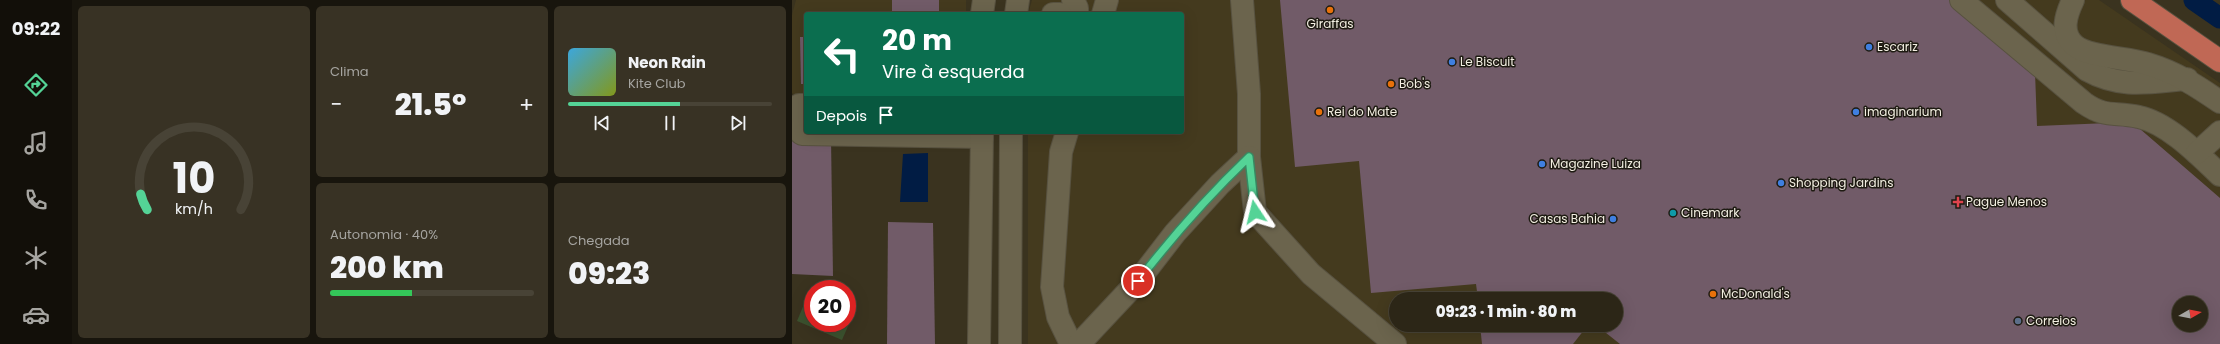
<!DOCTYPE html>
<html lang="pt">
<meta charset="utf-8">
<style>
body{margin:0;font-family:Poppins,sans-serif;background:#383224;color:#f1f3f6;height:100vh;display:flex;flex-direction:column;font-size:15px;white-space:nowrap}
*{box-sizing:border-box;margin:0}
p{font-size:13px;color:#a6a5a1}
.icon{flex:none;width:22px;height:22px;fill:none;stroke:currentColor;stroke-width:2;stroke-linecap:round;stroke-linejoin:round}
.map{position:relative;flex:1;overflow:hidden}
.sheet{display:flex;flex-direction:column;gap:6px;padding:6px;background:#18150d;width:720px}
.sheet>*{flex:none}
.top-card{position:absolute;left:12px;top:12px;width:380px;height:122px;border-radius:4px;box-shadow:0 4px 16px #0002,0 0 0 1px #484336;background:#0b6e4f;color:#fff;overflow:hidden}
.needle{width:26px;rotate:81deg}
.fabs{position:absolute;left:1380px;top:296px;display:grid;gap:8px}
.fabs a{display:grid;place-items:center;width:36px;height:36px;border-radius:50%;background:#2c2617;box-shadow:0 4px 16px #0002,0 0 0 1px #484336;font-size:20px}
.speed{position:absolute;left:12px;top:280px;display:flex;gap:8px;font-size:20px;font-weight:700;text-align:center}
.speed>*{display:grid;place-content:center;width:52px;height:52px;border-radius:50%;background:#2c2617;box-shadow:0 4px 16px #0002,0 0 0 1px #484336;line-height:1}
.speed .limit{border:6px solid #d22;background:#fff;color:#111}
.pin{position:absolute;display:grid;place-items:center;width:34px;height:34px;color:#fff;margin:-17px;border:2px solid #fff;border-radius:50%;box-shadow:0 1px 4px #0007}
.me{position:absolute;width:44px;margin:-22px;rotate:350deg;stroke-linejoin:round;filter:drop-shadow(0 0 3px #0008)}
.turn{display:flex;align-items:center;gap:14px;height:84px;padding:0 12px;font-size:18px}
.turn .icon{width:52px;height:52px;stroke-width:2.5}
.turn b{display:block;font-size:28px;line-height:34px}
.then{display:flex;align-items:center;height:38px;padding:0 12px;background:#0003;gap:8px;font-size:15px}
.big{font-size:30px;font-weight:800;line-height:1.1}
.sheet .tile{flex:1;display:flex;flex-direction:column;justify-content:center;gap:6px;min-width:0;padding:0 14px;border-radius:6px;background:#383224}
.sheet .dial{align-items:center;gap:0}
.dial svg{height:104px;overflow:visible;fill:none;stroke:#484336;stroke-width:7;stroke-linecap:round;text-anchor:middle}
.dial text{fill:#f1f3f6;stroke:none}
.song{display:flex;align-items:center;gap:12px}
.cover{width:48px;height:48px;border-radius:6px;background:linear-gradient(135deg,hsl(200 70% 55%),hsl(70 70% 35%))}
.played{height:4px;border-radius:2px;background:linear-gradient(90deg,#54d396 55%,#484336 55%)}
.keys{display:flex;justify-content:space-around;direction:ltr}
.heat{display:flex;justify-content:space-between;align-items:center;font-size:22px;direction:ltr}
.charge{height:6px;border-radius:3px;background:linear-gradient(90deg,#34c759 40%,#484336 0)}
.sheet .tiles{flex:1;display:grid;gap:6px;grid-template-columns:repeat(3,1fr)}
.tile:first-child{grid-row:span 2}
.trip{position:absolute;left:597px;top:292px;width:234px;height:40px;border-radius:20px;background:#2c2617;box-shadow:0 4px 16px #0002,0 0 0 1px #484336;font-weight:800;line-height:40px;text-align:center}
main{display:flex;flex:1;min-height:0}
.tabs{display:flex;flex-direction:column;width:72px;justify-content:space-around;align-items:center;background:#120f09;color:#a6a5a1}
.tabs .icon{width:28px;height:28px}
.tabs .on{color:#54d396}
.tabs b{font-size:18px;color:#f1f3f6}
.map>svg:first-child{display:block}
</style>
<main>
<nav class="tabs">
<b>09:22</b>
<svg class="icon on" aria-label="directions" viewBox="0 0 24 24"><path d="M12 3l9 9-9 9-9-9zM9 14v-3h6M13 9l2 2-2 2"/></svg>
<svg class="icon" aria-label="music" viewBox="0 0 24 24"><path d="M9 18V5l10-2v13"/><circle cx="6" cy="18" r="3"/><circle cx="16" cy="16" r="3"/></svg>
<svg class="icon" aria-label="phone" viewBox="0 0 24 24"><path d="M5 4h4l2 5-3 2q2 4 5 5l2-3 5 2v4C11 20 4 13 5 4z"/></svg>
<svg class="icon" aria-label="climate" viewBox="0 0 24 24"><path d="M12 3v18M4 7l16 10M4 17L20 7"/></svg>
<svg class="icon" aria-label="car" viewBox="0 0 24 24"><path d="M5 17H2v-5l4-1 3-4h7l3 4 3 1v5h-3M9 17h6M6 11h13"/><circle cx="7" cy="17" r="2"/><circle cx="17" cy="17" r="2"/></svg>
</nav>
<section class="sheet">
<div class="tiles">
<div class="tile dial"><svg viewBox="0 0 100 80">
<path d="M14 69A42 42 0 1 1 86 69"/>
<path d="M14 69A42 42 0 0 1 9 57" stroke="#54d396"/>
<text x="50" y="56" font-size="32" font-weight="700">10</text>
<text x="50" y="72" font-size="11">km/h</text>
</svg></div>
<div class="tile"><p>Clima</p>
<div class="heat"><a>−</a><b class="big">21.5°</b><a>+</a></div>
</div>
<div class="tile">
<div class="song"><i class="cover"></i><div><b>Neon Rain</b><p>Kite Club</p></div></div>
<div class="played"></div>
<div class="keys"><svg class="icon" aria-label="previous" viewBox="0 0 24 24"><path d="M18 5L8 12l10 7zM5 5v14"/></svg><svg class="icon" aria-label="pause" viewBox="0 0 24 24"><path d="M8 5v14M16 5v14"/></svg><svg class="icon" aria-label="next" viewBox="0 0 24 24"><path d="M6 5l10 7-10 7zM19 5v14"/></svg></div>
</div>
<div class="tile"><p>Autonomia · 40%</p><b class="big">200 km</b><div class="charge"></div></div>
<div class="tile"><p>Chegada</p><b class="big">09:23</b></div>
</div>
</section>
<div class="map">
<svg width="1428" height="344" viewBox="0 0 1428 344">
<rect width="100%" height="100%" fill="#3a331f"/>
<g fill="#443a1e" fill-rule="evenodd">
<polygon points="4,0 174,0 174,14 14,14 14,95 3,95 0,93 0,15"/>
<path d="M240,0H1307L1428,83V344H236V132H390V14H236ZM604,299H824V325H604ZM1387,303H1409V325H1387Z"/>
</g>
<polygon fill="#3c522f" points="15,297 21,300 21,323 55,323 55,315 60,317 50,340 5,321"/>
<polygon fill="#011c44" points="136,153 136,202 108,202 111,154"/>
<g fill="none" stroke-linecap="round" stroke-linejoin="round">
<polyline stroke="#011c44" stroke-width="21" points="1402,0 1428,18"/>
</g>
<g fill="#715b68" fill-rule="evenodd">
<rect x="100" y="0" width="47" height="14"/>
<path d="M488,0H1163L1243,72L1245,126L1340,122L1428,198V344H828L804,325H824V299H686L684,284L579,293L567,161L503,167ZM1387,303H1409V325H1387Z"/>
<polygon points="8,37 14,37 14,84 9,84"/>
<polygon points="0,137 39,138 41,276 0,274"/>
<polygon points="96,222 141,223 143,344 95,344"/>
<polygon points="688,325 796,325 781,344 690,344"/>
</g>
<g fill="none" stroke-linecap="round" stroke-linejoin="round">
<g stroke="#585240" stroke-width="24">
<g id="minor">
<polyline points="281,0 285,8 285,14"/>
<polyline points="450,0 457,94 457,157 463,212 519,274 603,344"/>
<path d="M1169,0L1292,103C1315,119 1323,111 1347,117C1376,123 1407,155 1428,175"/>
<path d="M1215,0L1295,70C1329,89 1358,82 1395,79"/>
<path d="M1281,0C1274,15 1268,32 1282,45C1297,58 1336,57 1356,64C1383,72 1405,86 1428,102"/>
<polyline points="190,14 192,0"/>
<polyline points="224,14 226,0"/>
<polyline points="261,14 268,14"/>
<polyline points="311,14 315,0"/>
<path d="M14,105H7C0,112 2,128 10,134L190,137"/>
<polyline points="275,132 269,152 260,287 266,317 279,344"/>
<polyline points="1405,153 1428,132"/>
<polyline points="187,344 190,132"/>
<polyline points="218,344 219,132"/>
<polyline points="287,344 346,281 383,233 428,184 457,157"/>
</g>
</g>
<g stroke="#585240" stroke-width="24">
<polyline id="major" points="1340,0 1428,61"/>
</g>
<use href="#minor" stroke="#6b644d" stroke-width="22"/>
<use href="#major" stroke="#c06855" stroke-width="22"/>
</g>
<g fill="none" stroke-linecap="round" stroke-linejoin="round">
<g stroke="#378962" stroke-width="10">
<path id="route" d="M346,281C380,237 416,196 457,157L463,212"/>
</g>
<use href="#route" stroke="#54d396" stroke-width="7"/>
</g>
<g fill="#e8710a" stroke="#1e1b12" stroke-width="1.5">
<circle cx="538" cy="10" r="4"/>
<circle cx="599" cy="84" r="4"/>
<circle cx="527" cy="112" r="4"/>
<circle cx="921" cy="294" r="4"/>
</g>
<g fill="#3f7fe0" stroke="#1e1b12" stroke-width="1.5">
<circle cx="1077" cy="47" r="4"/>
<circle cx="660" cy="62" r="4"/>
<circle cx="1064" cy="112" r="4"/>
<circle cx="750" cy="164" r="4"/>
<circle cx="989" cy="183" r="4"/>
<circle cx="821" cy="219" r="4"/>
</g>
<path fill="#e0444e" stroke="#1e1b12" stroke-width="1.5" d="M1164 196h4v4h4v4h-4v4h-4v-4h-4v-4h4z"/>
<circle fill="#0f9aa8" stroke="#1e1b12" stroke-width="1.5" cx="881" cy="213" r="4"/>
<circle fill="#5c6f8a" stroke="#1e1b12" stroke-width="1.5" cx="1226" cy="321" r="4"/>
<g text-anchor="middle" stroke-width="3" stroke-linejoin="round" paint-order="stroke">
<g font-size="12" fill="#f3efe2" stroke="#1e1b12" text-anchor="start">
<text x="538" y="28" text-anchor="middle">Giraffas</text>
<text x="1085" y="51">Escariz</text>
<text x="668" y="66">Le Biscuit</text>
<text x="607" y="88">Bob's</text>
<text x="535" y="116">Rei do Mate</text>
<text x="1072" y="116">imaginarium</text>
<text x="758" y="168">Magazine Luiza</text>
<text x="997" y="187">Shopping Jardins</text>
<text x="1174" y="206">Pague Menos</text>
<text x="889" y="217">Cinemark</text>
<text x="813" y="223" text-anchor="end">Casas Bahia</text>
<text x="929" y="298">McDonald's</text>
<text x="1234" y="325">Correios</text>
</g>
</g>
</svg>
<div class="fabs">
<a><svg class="needle" viewBox="-14 -14 28 28"><path d="M0-13l5 13h-10z" fill="#e53935"/><path d="M0 13l5-13h-10z" fill="#a6a5a1"/></svg></a>
</div>
<div class="speed"><div class="limit">20</div></div>
<div class="pin" style="left:346px;top:281px;background:#d93025"><svg class="icon" aria-label="arrive" viewBox="0 0 24 24"><path d="M6 21V4h12l-3 4 3 4H6"/></svg></div>
<svg class="me" style="left:463px;top:212px" viewBox="-20 -20 40 40"><path d="M0-17L14 15 0 8-14 15z" fill="#54d396" stroke="#fff" stroke-width="4"/></svg>
<div class="trip">09:23 · 1 min · 80 m</div>
<div class="top-card">
<div class="turn"><svg class="icon" aria-label="left" viewBox="0 0 24 24"><path d="M17 20v-9H6M10 6l-5 5 5 5"/></svg><div><b>20 m</b>Vire à esquerda</div></div>
<div class="then">Depois<svg class="icon" aria-label="arrive" viewBox="0 0 24 24"><path d="M6 21V4h12l-3 4 3 4H6"/></svg></div>
</div>
</div>
</main>
